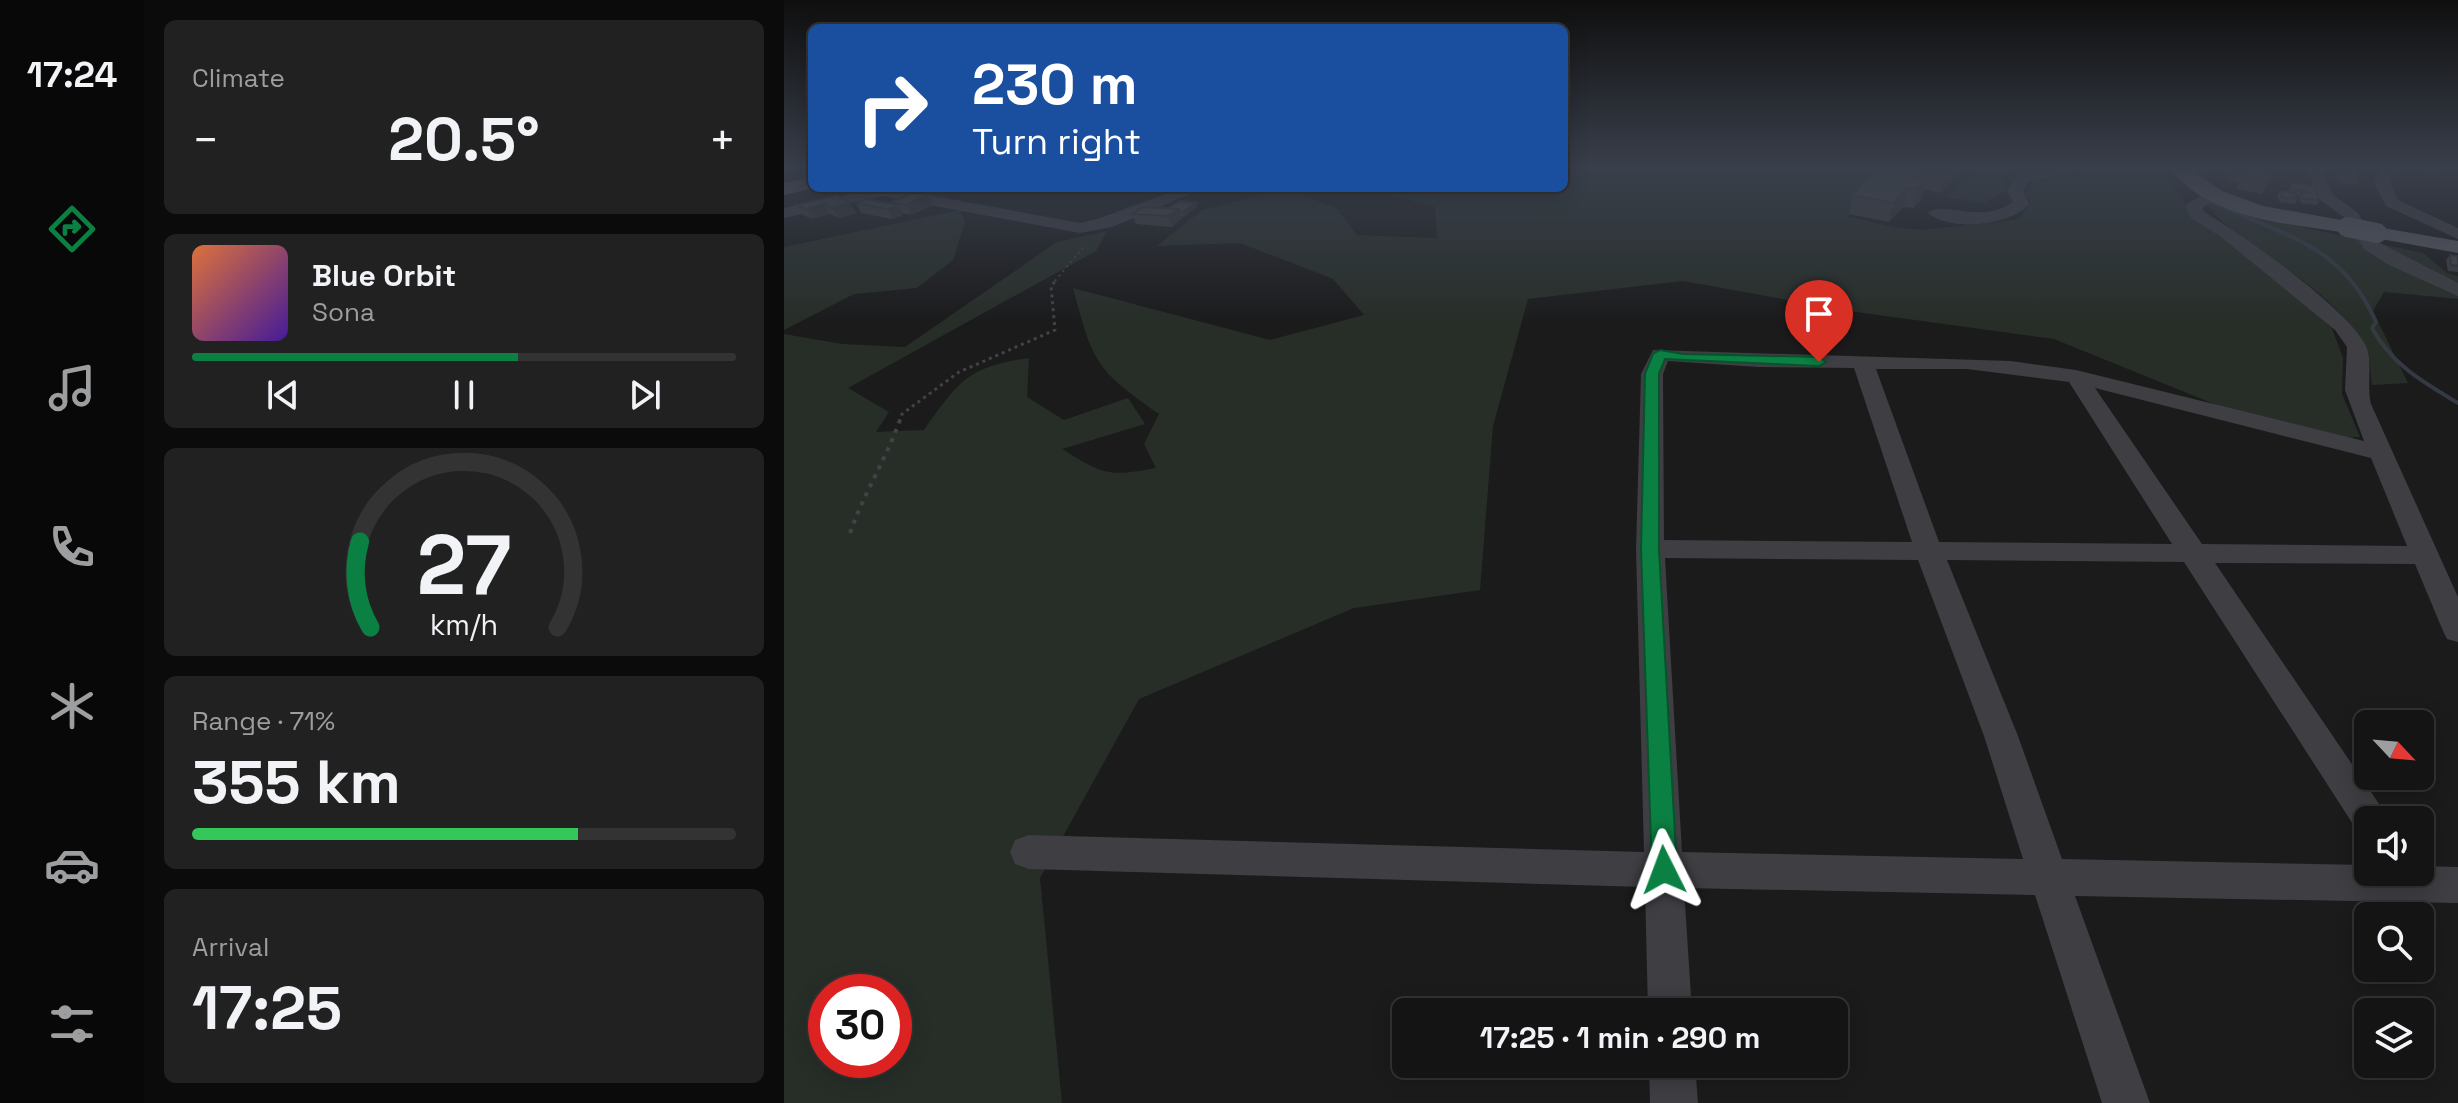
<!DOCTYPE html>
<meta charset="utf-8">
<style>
body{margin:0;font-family:"Space Grotesk",sans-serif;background:#212122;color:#f1f3f6;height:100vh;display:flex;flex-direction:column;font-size:30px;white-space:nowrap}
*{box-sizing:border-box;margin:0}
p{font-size:26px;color:#9d9ea0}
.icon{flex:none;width:44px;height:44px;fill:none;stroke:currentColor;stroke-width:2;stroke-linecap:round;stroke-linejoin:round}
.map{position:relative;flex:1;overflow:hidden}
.drawer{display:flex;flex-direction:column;gap:20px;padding:20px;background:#0b0b0c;width:640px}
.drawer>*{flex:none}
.banner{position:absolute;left:24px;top:24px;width:760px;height:168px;border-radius:12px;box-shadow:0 4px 20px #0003,0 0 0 2px #333334;background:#1a4fa0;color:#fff;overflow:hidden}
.needle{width:52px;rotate:116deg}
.buttons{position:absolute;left:1570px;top:710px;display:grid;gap:16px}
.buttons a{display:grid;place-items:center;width:80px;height:80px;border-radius:12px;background:#141415;box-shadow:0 4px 20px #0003,0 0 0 2px #333334;font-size:40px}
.speed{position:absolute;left:24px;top:974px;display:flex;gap:16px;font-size:40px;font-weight:700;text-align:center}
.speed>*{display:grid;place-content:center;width:104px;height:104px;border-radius:50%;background:#141415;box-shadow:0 4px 20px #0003,0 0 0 2px #333334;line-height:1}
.speed .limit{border:12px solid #d22;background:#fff;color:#111}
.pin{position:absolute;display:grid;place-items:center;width:68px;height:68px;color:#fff;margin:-82px -34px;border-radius:50% 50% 50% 0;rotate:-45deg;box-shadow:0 0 8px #0007}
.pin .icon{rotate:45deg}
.me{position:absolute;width:88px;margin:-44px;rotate:357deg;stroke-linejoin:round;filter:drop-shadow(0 0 6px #0008)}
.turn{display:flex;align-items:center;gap:28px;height:168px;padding:0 32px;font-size:36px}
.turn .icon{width:104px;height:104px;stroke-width:2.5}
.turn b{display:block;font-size:56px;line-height:68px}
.big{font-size:60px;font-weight:600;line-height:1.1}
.drawer .card{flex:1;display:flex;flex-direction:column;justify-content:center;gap:12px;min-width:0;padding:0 28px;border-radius:12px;background:#212122}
.drawer .dial{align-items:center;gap:0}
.dial svg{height:208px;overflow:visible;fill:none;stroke:#333334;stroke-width:7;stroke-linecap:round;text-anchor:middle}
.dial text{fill:#f1f3f6;stroke:none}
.song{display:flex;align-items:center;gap:24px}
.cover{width:96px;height:96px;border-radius:12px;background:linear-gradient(135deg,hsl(20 70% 55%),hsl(260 70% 35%))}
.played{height:8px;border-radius:4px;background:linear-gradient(90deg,#0b8043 60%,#333334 60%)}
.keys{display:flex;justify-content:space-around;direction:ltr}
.heat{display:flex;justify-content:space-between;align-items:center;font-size:44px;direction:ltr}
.charge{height:12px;border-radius:6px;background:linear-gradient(90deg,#34c759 71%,#333334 0)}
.trip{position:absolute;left:608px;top:998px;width:456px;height:80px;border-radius:12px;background:#141415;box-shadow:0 4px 20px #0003,0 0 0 2px #333334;font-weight:600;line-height:80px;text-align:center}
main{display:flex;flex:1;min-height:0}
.tab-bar{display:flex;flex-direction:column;width:144px;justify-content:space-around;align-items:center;background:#080808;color:#9d9ea0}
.tab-bar .icon{width:56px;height:56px}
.tab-bar .selected{color:#0b8043}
.tab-bar b{font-size:36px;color:#f1f3f6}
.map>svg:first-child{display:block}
</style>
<main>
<nav class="tab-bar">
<b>17:24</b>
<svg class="icon selected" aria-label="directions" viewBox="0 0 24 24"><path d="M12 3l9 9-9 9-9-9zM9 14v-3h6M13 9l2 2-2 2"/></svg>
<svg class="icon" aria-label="music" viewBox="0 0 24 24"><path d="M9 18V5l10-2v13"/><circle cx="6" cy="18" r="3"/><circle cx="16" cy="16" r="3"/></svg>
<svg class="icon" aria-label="phone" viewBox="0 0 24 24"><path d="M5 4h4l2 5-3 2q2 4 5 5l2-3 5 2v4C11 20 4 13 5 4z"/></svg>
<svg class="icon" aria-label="climate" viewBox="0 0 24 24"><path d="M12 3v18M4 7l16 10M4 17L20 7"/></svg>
<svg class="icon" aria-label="car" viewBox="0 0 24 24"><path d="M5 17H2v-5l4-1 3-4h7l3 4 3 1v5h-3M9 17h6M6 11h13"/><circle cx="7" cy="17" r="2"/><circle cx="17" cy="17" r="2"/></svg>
<svg class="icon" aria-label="filters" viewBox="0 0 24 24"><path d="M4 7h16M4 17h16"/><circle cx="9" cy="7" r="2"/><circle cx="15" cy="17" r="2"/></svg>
</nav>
<section class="drawer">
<div class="card"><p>Climate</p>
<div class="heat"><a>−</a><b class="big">20.5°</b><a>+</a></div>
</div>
<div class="card">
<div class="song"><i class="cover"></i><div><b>Blue Orbit</b><p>Sona</p></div></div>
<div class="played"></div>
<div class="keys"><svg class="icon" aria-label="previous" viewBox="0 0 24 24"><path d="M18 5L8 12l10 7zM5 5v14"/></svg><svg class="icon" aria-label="pause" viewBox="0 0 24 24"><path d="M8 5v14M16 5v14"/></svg><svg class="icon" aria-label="next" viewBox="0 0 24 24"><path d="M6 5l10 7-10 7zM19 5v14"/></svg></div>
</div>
<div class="card dial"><svg viewBox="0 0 100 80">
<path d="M14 69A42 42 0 1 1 86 69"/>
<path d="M14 69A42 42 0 0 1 10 36" stroke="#0b8043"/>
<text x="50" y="56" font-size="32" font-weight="700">27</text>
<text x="50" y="72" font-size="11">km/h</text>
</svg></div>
<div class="card"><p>Range · 71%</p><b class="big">355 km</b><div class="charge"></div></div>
<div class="card"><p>Arrival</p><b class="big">17:25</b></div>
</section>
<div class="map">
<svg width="1674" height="1103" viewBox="0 0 1674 1103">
<rect width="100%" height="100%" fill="#1b1b1c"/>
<g fill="#272e28" fill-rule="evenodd">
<path d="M780,169H1117L1064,217C1088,221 1120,232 1144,229C1174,226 1204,224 1235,219L1247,202L1241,193L1250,181L1295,175L1302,169H1377L1407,213L1506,289L1548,328L1559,358L1558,394L1576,437L1558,438L1445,410L1270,339L1065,311L899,281L744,299L709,426L696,590L570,608L355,699L256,878L278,1103H0V334L58,344L121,347L273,242L323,231L312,251L64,388L105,412L92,432L140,430C175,381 183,367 245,358L243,397L280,420L344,398L361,424L278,449C320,475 325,477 372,468L360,444L375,414C311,369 309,363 289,288L486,340L580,315L549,279L456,243L373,246L418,210L501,189L552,208L573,235L653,238L651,207L604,195L597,188H780ZM42,992H110V1060H42Z"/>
<polygon points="1193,169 1229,169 1219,176 1222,191 1200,203 1161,197"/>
<path d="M1398,169H1448L1447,172L1421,170L1419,176L1426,192L1447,212L1639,253L1663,273L1674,276V299L1600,292L1589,311L1624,383L1588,385C1586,374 1587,359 1583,348C1580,341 1572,334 1568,328C1521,264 1432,242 1398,169Z"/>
<polygon points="176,210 181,222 169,260 133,288 70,294 0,330 0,247"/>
</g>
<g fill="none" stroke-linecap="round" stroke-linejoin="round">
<path stroke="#333a42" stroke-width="4" d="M1428,202C1499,236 1558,243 1592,322L1588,328C1608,365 1639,382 1674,403"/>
<polyline stroke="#424348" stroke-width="2" stroke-dasharray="2 4" stroke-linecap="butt" points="271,281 302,244"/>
<polyline stroke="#424348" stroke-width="3" stroke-dasharray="3 4" stroke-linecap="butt" points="115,422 118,414 175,372 271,330 267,286 273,279"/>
<path stroke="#424348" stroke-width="4" stroke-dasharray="4 6" stroke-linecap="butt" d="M66,533C80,493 102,459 116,420"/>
<g fill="#3e3e43" fill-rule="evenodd">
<path d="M1266,169H1297L1244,182L1239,190L1245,204C1226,226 1166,232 1144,213C1158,200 1199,225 1229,202L1223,191L1233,175Z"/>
<polygon points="1523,169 1537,169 1549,195 1573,212 1592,241 1674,283 1674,296 1605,265 1580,249 1561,218 1536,200"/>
<polygon points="1597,169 1611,169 1606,182 1614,200 1674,228 1674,239 1602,206 1590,182"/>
<path d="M71,188H107L296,223C338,215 377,188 420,188L328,227L296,233L98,196L0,218V208L76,192Z"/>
<path d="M1428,190L1436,195L1418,208L1420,212C1458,234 1561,307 1581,344C1590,359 1582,386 1587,404L1674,597V642L1663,639L1659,631L1631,564L1431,563L1606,820H1584V835L1574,832L1400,562L1163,560L1234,736L1278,859L1584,865V872H1636V866L1674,867V903L1291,896L1366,1103H1318L1251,895L900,888L908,1012H864L861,887L245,869L231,864L226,852L231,840L245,835L860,852L852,549L857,374L869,350L1227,361L1292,370L1580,441L1561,390L1563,347L1551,330L1436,236L1407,218L1401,207L1403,204ZM884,361L974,367L1070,368L1128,542L880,540L879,374ZM1092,369H1183L1285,382L1388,544L1155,542ZM1311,388L1587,458L1623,546L1418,544ZM881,558L1134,560L1200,736L1239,859L898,852Z"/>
<polygon points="865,1064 911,1064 914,1103 866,1103"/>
</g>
<g fill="#585960" fill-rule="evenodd">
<path d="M1386,169H1406L1438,191L1479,206L1563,221L1573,227L1563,233C1505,224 1425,219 1386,169Z"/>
<polygon points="28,177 30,188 0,195 0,183"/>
<polygon points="1593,227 1674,241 1674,253 1586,237 1583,233"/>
</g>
<polyline stroke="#585960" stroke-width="20" points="1563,227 1593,233"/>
</g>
<g fill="#3b3c3f">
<polygon points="1092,169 1176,170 1157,193 1139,189 1137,200 1129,208 1119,207 1105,222 1065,214 1068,195"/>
<polygon points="1448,169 1487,169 1485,179 1478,194 1452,189 1454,183 1444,181"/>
<polygon points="1630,169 1654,169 1650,173"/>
<polygon points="1553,170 1576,180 1573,185 1554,183 1551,174"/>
<polygon points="1508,183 1535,200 1533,205 1517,203 1515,197 1515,195 1511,195 1513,199 1511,204 1496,202 1493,196 1496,191 1506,192 1505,188"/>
<polygon points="53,195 72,213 55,218 46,214 28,219 19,215 13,205"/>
<polygon points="144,195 149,205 127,215 118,213 119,215 108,219 77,213 72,203 109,204 108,202"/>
<polygon points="412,202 413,207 400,217 396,216 397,219 388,227 352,224 348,214 384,209"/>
<polygon points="1666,255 1674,256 1674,272 1664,271 1662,260"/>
</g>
<g fill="#303133">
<polygon points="1165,169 1176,169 1157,193 1161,174"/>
<polygon points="1140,170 1137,185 1141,181 1137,200 1129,208 1133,189 1132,179"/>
<polygon points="1123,187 1119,207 1105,222 1109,203"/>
<polygon points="144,195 149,205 127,215 122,205"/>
<polygon points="412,202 413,207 400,217 399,212"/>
<polygon points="66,203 72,213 55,218 49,208"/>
<polygon points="40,204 46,214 28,219 22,209"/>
<polygon points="114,205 119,215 108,219 103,209"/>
<polygon points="394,209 397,219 388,227 384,216"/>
</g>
<g fill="#454649" stroke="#303133" stroke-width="2">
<polygon points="1092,169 1165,169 1161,174 1140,170 1132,179 1141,181 1133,189 1123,187 1109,203 1068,195"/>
<polygon points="1460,169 1487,169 1485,179 1458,175"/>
<polygon points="1553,170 1572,172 1576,180 1557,178"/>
<polygon points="1529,182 1535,200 1519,198 1517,192 1526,192 1508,189 1508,183 1527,186"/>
<polygon points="1496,191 1510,193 1513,199 1498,197"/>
<polygon points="128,193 144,195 122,205 108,202"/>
<polygon points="53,195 66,203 49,208 40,204 22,209 13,205"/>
<polygon points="82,199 114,205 103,209 72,203"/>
<polygon points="395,201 412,202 399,212 394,211 394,209 384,209"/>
<polygon points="359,207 394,209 384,216 348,214"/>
<polygon points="1666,255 1674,256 1674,266 1667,265"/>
</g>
<linearGradient id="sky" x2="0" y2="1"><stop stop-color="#0f0f0f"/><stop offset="0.52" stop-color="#393f4b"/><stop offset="1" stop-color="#393f4b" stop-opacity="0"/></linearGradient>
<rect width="1674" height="323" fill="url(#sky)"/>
<polygon fill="#0b8043" stroke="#07532c" stroke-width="2" points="876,350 899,354 1035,357 1042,362 1035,366 881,359 875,374 875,549 893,870 889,878 880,881 871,878 868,870 857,549 861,374 869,354"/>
</svg>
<div class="buttons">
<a><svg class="needle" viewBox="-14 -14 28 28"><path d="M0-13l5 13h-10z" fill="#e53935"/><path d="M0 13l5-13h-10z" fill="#9d9ea0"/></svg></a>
<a><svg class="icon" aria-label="sound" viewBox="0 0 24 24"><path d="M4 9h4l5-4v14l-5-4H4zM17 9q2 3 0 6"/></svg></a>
<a><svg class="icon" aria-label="search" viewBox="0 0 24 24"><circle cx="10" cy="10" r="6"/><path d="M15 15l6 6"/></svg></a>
<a><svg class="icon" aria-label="layers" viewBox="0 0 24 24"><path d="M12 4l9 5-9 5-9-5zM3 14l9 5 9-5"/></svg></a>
</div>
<div class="speed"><div class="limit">30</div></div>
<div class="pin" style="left:1035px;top:362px;background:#d93025"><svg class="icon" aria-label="arrive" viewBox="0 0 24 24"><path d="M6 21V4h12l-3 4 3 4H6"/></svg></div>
<svg class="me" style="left:880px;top:870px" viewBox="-20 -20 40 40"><path d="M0-17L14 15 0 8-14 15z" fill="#0b8043" stroke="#fff" stroke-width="4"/></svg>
<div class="trip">17:25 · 1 min · 290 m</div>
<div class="banner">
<div class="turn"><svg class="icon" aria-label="right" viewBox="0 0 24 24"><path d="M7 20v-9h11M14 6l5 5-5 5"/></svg><div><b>230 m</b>Turn right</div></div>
</div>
</div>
</main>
